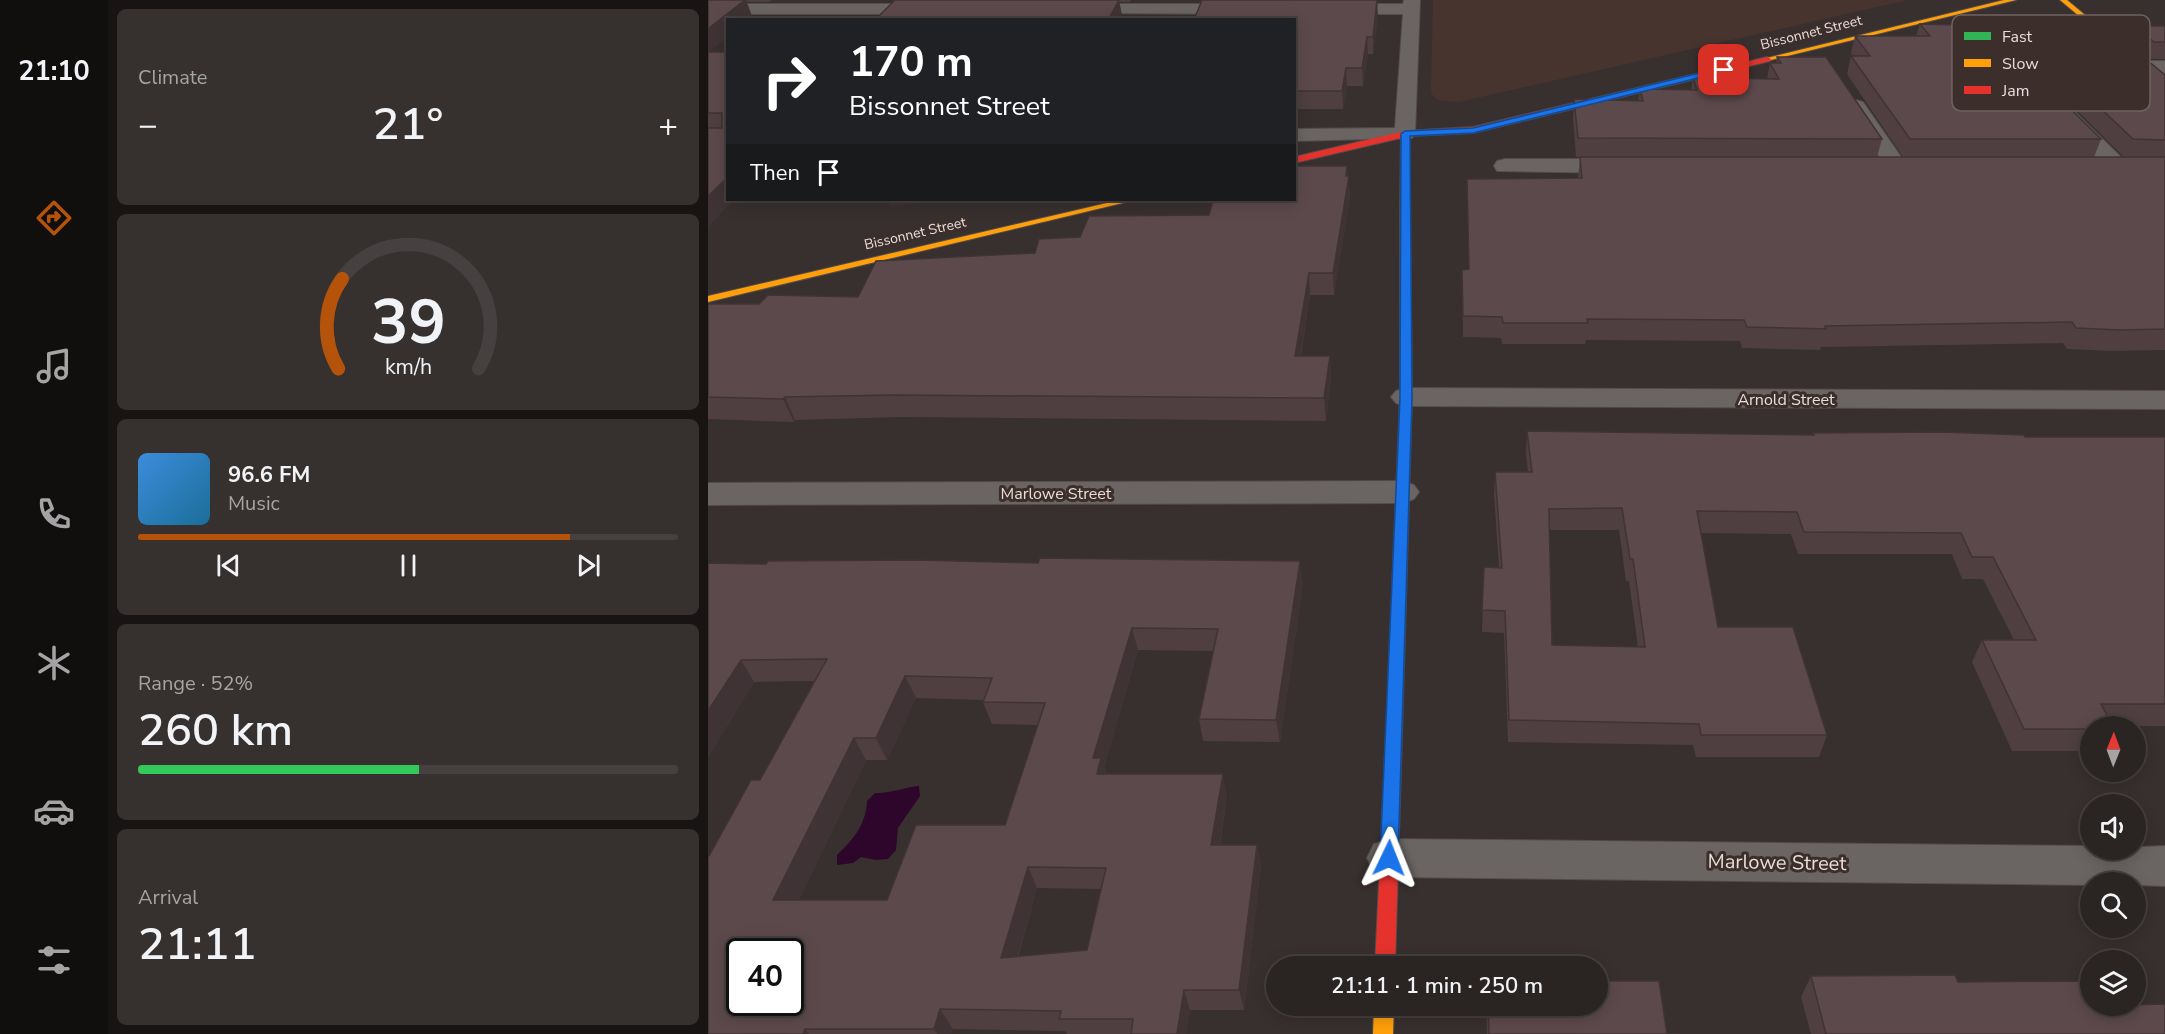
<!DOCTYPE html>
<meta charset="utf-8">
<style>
body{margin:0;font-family:"Nunito Sans",sans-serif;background:#36302f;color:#f1f3f6;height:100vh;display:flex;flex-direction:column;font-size:22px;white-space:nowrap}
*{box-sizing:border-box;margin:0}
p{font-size:20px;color:#a5a4a5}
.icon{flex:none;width:33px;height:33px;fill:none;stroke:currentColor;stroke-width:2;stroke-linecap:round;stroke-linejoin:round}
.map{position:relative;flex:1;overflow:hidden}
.sheet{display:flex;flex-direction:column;gap:9px;padding:9px;background:#171413;width:600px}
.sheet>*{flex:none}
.guide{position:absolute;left:18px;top:18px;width:570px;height:183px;border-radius:0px;box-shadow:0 3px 15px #0003,0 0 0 2px #464140;background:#202124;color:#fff;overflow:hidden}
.needle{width:39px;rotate:1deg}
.controls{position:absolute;left:1372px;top:716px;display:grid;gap:12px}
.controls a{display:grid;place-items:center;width:66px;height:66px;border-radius:50%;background:#2a2422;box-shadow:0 3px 15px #0003,0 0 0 2px #464140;font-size:30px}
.speed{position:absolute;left:18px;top:938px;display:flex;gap:12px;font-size:30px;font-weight:700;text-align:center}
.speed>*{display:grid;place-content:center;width:78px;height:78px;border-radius:50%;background:#2a2422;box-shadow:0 3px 15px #0003,0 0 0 2px #464140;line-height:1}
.speed .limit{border:3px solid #111;border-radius:9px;background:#fff;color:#111}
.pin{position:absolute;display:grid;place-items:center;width:51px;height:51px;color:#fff;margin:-26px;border-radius:12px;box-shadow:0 3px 9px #0006}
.me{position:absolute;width:66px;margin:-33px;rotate:2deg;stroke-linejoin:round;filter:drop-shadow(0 0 4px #0008)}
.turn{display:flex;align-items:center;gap:21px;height:126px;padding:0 24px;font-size:27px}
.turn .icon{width:78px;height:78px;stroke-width:2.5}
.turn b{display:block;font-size:42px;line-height:51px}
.then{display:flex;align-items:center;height:57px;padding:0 24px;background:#0003;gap:12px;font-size:22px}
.big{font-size:45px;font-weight:600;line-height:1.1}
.sheet .widget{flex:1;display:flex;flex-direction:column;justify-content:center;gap:9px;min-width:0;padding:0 21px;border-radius:9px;background:#36302f}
.sheet .dial{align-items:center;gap:0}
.dial svg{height:156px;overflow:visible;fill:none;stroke:#464140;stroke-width:7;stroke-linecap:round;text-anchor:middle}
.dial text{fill:#f1f3f6;stroke:none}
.song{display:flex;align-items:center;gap:18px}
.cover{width:72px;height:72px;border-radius:9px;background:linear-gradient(135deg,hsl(210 70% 55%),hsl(200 70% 35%))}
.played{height:6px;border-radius:3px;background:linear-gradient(90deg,#b45309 80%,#464140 80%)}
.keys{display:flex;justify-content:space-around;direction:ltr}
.heat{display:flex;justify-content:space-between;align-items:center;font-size:33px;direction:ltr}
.charge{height:9px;border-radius:4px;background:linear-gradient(90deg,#34c759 52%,#464140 0)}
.trip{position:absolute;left:558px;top:956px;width:342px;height:60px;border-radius:30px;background:#2a2422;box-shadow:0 3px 15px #0003,0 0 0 2px #464140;font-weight:600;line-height:60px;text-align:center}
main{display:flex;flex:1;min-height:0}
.dock{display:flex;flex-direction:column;width:108px;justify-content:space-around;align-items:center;background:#110e0e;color:#a5a4a5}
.dock .icon{width:42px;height:42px}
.dock .current{color:#b45309}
.dock b{font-size:27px;color:#f1f3f6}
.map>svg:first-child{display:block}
</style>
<main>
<nav class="dock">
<b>21:10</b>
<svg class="icon current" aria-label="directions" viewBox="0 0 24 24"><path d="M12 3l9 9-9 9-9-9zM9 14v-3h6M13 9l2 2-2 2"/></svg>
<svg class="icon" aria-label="music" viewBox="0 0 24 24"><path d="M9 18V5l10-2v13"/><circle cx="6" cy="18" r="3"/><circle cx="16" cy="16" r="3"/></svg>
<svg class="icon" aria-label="phone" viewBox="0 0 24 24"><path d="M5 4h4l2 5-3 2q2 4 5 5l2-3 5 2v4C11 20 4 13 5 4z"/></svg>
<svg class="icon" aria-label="climate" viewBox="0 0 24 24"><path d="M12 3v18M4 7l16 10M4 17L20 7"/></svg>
<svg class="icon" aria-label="car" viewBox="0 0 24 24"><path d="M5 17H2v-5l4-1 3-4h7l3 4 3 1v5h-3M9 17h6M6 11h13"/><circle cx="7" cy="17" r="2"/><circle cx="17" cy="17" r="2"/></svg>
<svg class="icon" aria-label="filters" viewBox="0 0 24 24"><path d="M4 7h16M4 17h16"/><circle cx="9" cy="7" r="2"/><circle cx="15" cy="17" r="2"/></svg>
</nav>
<section class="sheet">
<div class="widget"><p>Climate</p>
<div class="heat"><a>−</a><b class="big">21°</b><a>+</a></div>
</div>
<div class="widget dial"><svg viewBox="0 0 100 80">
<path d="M14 69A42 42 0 1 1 86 69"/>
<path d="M14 69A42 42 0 0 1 16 23" stroke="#b45309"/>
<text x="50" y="56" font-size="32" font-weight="700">39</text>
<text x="50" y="72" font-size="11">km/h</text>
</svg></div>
<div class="widget">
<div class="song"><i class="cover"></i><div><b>96.6 FM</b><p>Music</p></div></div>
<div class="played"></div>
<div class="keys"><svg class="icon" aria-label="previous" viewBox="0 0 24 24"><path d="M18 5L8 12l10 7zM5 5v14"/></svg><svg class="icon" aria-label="pause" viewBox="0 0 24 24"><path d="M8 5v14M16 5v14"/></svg><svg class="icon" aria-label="next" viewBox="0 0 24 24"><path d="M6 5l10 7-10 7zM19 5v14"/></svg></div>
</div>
<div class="widget"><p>Range · 52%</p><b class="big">260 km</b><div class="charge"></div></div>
<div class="widget"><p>Arrival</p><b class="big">21:11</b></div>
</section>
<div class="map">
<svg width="1457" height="1034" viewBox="0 0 1457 1034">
<rect width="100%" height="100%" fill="#38302e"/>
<polygon fill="#48342e" points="725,0 1200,0 751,102 729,100 723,93"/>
<path fill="#2f062b" d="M211,786L212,796L190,828L188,850L180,859L168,860L153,857L145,863L129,865V855C146,839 158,824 159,801L167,793C182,794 196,787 211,786Z"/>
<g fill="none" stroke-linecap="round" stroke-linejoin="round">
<g stroke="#534c4a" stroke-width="2">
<g id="street">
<polygon points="696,0 712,0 707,134 704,138 586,141 586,129 687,128 695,14 624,14 616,9 624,4 695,4"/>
<polygon points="0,4 224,4 232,9 224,14 0,14"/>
<polygon points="369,4 536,4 544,9 536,14 363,13 361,9"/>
<polygon points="1302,19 1308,20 1311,24 1308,28 1288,34 1310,57 1301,63 1294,61 1267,32 1270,28"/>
<polygon points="1434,61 1457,61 1457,73 1427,71 1425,67 1427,63"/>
<polygon points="1148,100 1155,102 1200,167 1197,172 1181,172 1178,167 1138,106 1141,102"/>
<polygon points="1359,109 1366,111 1418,162 1421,167 1418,172 1402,172 1352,119 1349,115 1352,111"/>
<polygon points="797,159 915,159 923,161 926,166 923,171 915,173 789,171 786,166 789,161"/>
<polygon points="698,388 1457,391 1457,409 698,406 688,403 683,397 688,391"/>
<polygon points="695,481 706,485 711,492 706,499 695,503 0,505 0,483"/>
<polygon points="681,839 1383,846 1383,849 1457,846 1457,886 1428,885 1428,882 1383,882 1383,885 681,877 666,872 659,858 666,844"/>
</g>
</g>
<g stroke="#534c4a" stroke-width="2">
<polygon id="fast" points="697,209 702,212 704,397 694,735 692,740 686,742 680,740 678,735 692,397 692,212"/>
</g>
<g stroke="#534c4a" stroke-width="2">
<g id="slow">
<polygon points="1296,0 1308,0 1059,61 1055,59"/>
<polygon points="1352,0 1359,0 1457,82 1457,88"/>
<polygon points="412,200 427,200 0,302 0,296"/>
<polygon points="666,1005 686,1005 685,1034 665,1034"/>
</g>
</g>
<g stroke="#534c4a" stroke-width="2">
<g id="jam">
<polygon points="1059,57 1063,59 1062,61 765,133 701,136 702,212 697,215 692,212 693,138 586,163 586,157 697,131 765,127"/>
<polygon points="686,728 692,730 694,735 687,966 667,966 678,735 680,730"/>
</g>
</g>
<use href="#street" fill="#6a6563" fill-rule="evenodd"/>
<use href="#fast" fill="#30b455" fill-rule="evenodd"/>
<use href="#slow" fill="#ff9f0a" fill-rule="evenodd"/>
<use href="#jam" fill="#e5322d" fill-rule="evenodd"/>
</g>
<g fill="#4f3f41" fill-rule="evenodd">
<polygon points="0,0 64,0 61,2 38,2 44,16 40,20 20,20 20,36 0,52 20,52 20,200 25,200 0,226"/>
<polygon points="187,0 423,0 422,2 411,2 414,16"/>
<polygon points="670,16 665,54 660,54 655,86 639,86 635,109 586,109 586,20"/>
<polygon points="1212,24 1393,139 1386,157 1416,157 1300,43 1305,26 1457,75 1457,350 1402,351 1359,349 1355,343 1113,347 1112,350 1034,348 1032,341 878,340 877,344 794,344 793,338 755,337 754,270 761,269 759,179 870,178 872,157 868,157 865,118 866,99 930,101 932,89 983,90 985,78 1059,79 1062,63 1068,63 1069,57 1174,139 1169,157 1195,157 1139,74 1143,56 1145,56 1143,53 1147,36 1208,36"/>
<polygon points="1426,26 1457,26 1457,59 1440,59 1420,42"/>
<polygon points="639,166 642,197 626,295 602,295 593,356 622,356 623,378 618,421 192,417 87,420 86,422 0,419 0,304 51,304 150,297 327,253 372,237 586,200"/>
<path d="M819,431L1104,435L1105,433L1317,437H1457V726H1383V751H1304L1264,662L1274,640H1306L1275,579H1254L1244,554H1090L1083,534L993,533L1010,627L1119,735L1111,757H988L985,745L800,742L796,633L774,632L776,567L791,568L786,494L787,472H820L818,453ZM841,530H911L918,581H921L930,647L844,645Z"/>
<path d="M0,563L595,584L572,742L495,741L491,719L505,651L430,650L396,767L398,774L519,795L512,845H549L553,866L536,1010H482L478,1034H359L357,1031L245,1029L243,1034H0L1,856L52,780L106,681L46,682L0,757ZM208,698L275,700V702L284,724L330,725L297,825L179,900H91L158,760H179ZM329,888L393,889L379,950L310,957Z"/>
<polygon points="1103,976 1250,982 1381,1006 1457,1034 1103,1034 1093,997"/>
<polygon points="778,1005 890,1005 959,1034 972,1034 779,1034"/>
</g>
<g fill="#403335">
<polygon points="38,0 44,16 40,20 20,20 20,36 0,52 0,29"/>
<polygon points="411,0 414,16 412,20 400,20"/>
<polygon points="669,0 670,16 665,54 665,37"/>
<polygon points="659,37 660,54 655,86 654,68"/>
<polygon points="638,68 639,86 635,109 634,91"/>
<polygon points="639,166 642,197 626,295 625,273"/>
<polygon points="20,177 20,200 25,200 0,226 0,196"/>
<polygon points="179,200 234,200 182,207"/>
<polygon points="601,273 602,295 589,378 587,356"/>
<polygon points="622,356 623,378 618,421 616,398"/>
<polygon points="77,397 87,420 86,422 75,399"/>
<polygon points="592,561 595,584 572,742 568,720"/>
<polygon points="424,628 430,650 396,767 400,780 389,774 385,758"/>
<polygon points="33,660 46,682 0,757 0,711"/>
<polygon points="197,676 208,698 179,760 168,738"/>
<polygon points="146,738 158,760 81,921 65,900"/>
<polygon points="515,774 519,795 508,867 503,845"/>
<polygon points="549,845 553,866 536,1010 531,990"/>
<polygon points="320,867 329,888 303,979 293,958"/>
<polygon points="476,990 482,1010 478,1034 469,1034"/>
<polygon points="232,1009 245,1029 243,1034 229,1034 226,1029"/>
<polygon points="97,1029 101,1034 95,1034"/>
</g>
<g fill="#5c494c" stroke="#403335" stroke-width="1.5" fill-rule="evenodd">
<polygon points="0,0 37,0 0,29"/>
<polygon points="187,0 411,0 400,20 167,20"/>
<polygon points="494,0 669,0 665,37 659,37 654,68 638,68 634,91 586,91 586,20 486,20"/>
<polygon points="1212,24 1279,26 1393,139 1202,139 1143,56 1162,56 1147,36 1222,36"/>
<polygon points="1305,26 1398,26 1457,75 1457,140 1425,139"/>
<polygon points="1426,26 1457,26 1457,42 1446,42"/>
<polygon points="0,52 20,52 20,177 0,196 0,128 14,128 14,113 0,113"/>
<polygon points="1069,57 1118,57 1174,139 870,138 866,99 935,101 932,89 989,90 985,78 1071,79 1062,63 1073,63"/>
<polygon points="872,157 1457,157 1457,329 1412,330 1368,328 1364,322 1117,326 1118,329 1039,327 1036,320 879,319 880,323 795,323 794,317 755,316 754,270 761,269 759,179 874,178"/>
<polygon points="586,166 639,166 638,176 641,176 625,273 601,273 587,356 622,356 616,398 183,395 77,397 75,399 0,397 0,304 51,304 60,295 150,297 168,261 327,253 331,239 372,237 381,216 501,215 505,200 586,200"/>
<path d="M819,431L1106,435L1105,433L1233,432L1316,435L1317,437H1457V704H1393L1405,726H1383V729H1316L1274,640H1328L1285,557H1264L1253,533L1096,532L1089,512L989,511L1010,627H1085L1119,735H993L991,724L801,720L797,611L774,610L776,567L794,568L787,472H824ZM914,508L922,559H925L937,647L844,645L841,509Z"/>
<path d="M332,558L592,561L568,720L491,719L510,629L424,628L385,758H393L389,774H515L503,845H549L531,990H476L469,1034H423L425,1019H351L353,1011L232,1009L226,1029H97L95,1034H0V856H1L43,780H52L119,659L33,660L0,711V563L58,564L60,561L208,560L330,563ZM197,676L284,678L275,702L337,703L297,825H208L179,900H65L146,738H168ZM320,867L398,868L379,950L293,958ZM32,951H82V1002H32Z"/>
<polygon points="1247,975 1250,982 1371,981 1381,1006 1457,1004 1457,1034 1118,1034 1103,976"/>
<polygon points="890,981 951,981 959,1034 972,1034 781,1034 780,1005 890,1005"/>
</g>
<polygon fill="#1a73e8" stroke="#114b97" stroke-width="1.5" points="1016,67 1019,71 765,133 702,136 704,398 690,858 688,863 681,866 675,863 672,858 692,398 693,134 697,131 765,128"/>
<g text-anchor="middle" stroke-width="6" stroke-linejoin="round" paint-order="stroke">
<g font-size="14" fill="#e7ddda" stroke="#3c2e2a">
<text transform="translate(1103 32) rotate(-14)" y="5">Bissonnet Street</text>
<text transform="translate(207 233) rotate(-13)" y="5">Bissonnet Street</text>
</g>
<g font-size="16" fill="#e7ddda" stroke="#3c2e2a">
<text x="1078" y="405">Arnold Street</text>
<text x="348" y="499">Marlowe Street</text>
</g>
<g font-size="20" fill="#e7ddda" stroke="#3c2e2a">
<text transform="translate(1069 862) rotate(1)" y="7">Marlowe Street</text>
</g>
</g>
<rect x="1244" y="15" width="198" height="96" rx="9" fill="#3c2e2a" stroke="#6f635f" stroke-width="1.5"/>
<rect x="1256" y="32" width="27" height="8" fill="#30b455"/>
<rect x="1256" y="59" width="27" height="8" fill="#ff9f0a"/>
<rect x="1256" y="86" width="27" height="8" fill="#e5322d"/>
<g font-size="16" fill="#e7ddda">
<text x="1294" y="42">Fast</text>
<text x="1294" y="69">Slow</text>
<text x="1294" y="96">Jam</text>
</g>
</svg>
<div class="controls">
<a><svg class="needle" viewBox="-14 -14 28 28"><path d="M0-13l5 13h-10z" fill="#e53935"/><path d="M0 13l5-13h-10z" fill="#a5a4a5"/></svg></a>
<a><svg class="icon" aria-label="sound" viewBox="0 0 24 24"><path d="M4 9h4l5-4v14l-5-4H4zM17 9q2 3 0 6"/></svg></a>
<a><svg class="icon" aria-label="search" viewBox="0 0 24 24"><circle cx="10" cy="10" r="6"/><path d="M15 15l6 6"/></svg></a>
<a><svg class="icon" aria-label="layers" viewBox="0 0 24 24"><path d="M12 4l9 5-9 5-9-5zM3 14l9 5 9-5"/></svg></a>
</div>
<div class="speed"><div class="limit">40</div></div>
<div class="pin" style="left:1016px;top:70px;background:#d93025"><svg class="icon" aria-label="arrive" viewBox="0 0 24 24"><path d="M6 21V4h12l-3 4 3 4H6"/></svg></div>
<svg class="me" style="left:681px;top:858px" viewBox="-20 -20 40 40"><path d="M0-17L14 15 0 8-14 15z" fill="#1a73e8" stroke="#fff" stroke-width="4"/></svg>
<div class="trip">21:11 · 1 min · 250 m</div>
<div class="guide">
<div class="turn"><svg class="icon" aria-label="right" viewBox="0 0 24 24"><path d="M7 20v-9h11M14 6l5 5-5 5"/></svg><div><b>170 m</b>Bissonnet Street</div></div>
<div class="then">Then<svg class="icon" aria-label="arrive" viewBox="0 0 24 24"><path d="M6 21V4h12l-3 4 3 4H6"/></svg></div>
</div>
</div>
</main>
